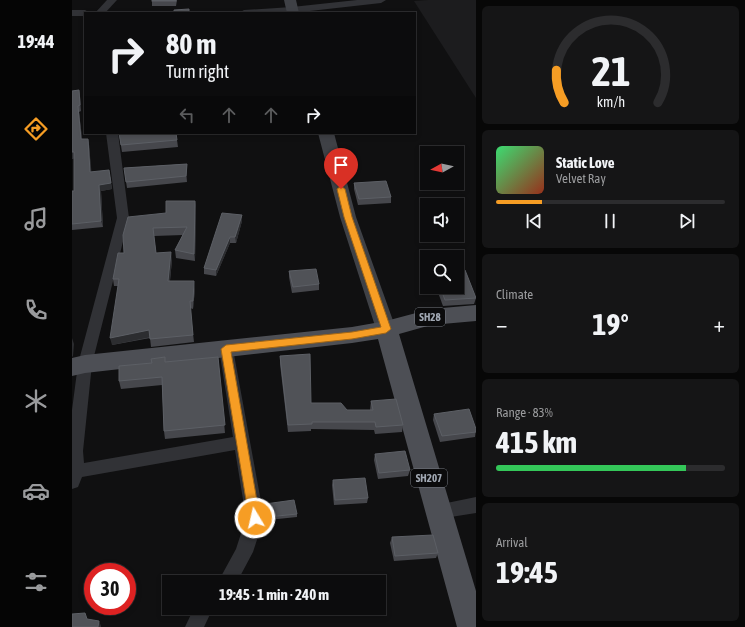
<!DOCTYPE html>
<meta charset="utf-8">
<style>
body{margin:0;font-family:"Asap Condensed",sans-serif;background:#151516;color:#f1f3f6;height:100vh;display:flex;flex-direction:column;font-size:15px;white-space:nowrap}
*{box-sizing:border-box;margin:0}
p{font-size:13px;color:#9a9b9d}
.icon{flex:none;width:22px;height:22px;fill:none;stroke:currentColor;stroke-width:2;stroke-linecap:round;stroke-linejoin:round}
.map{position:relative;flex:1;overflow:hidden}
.drawer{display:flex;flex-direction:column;gap:6px;padding:6px;background:#070707;width:269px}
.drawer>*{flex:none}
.top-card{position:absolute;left:12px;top:12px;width:332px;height:122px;border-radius:0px;box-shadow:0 2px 6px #0003,0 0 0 1px #2c2c2e;background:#0c0c0d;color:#f1f3f6;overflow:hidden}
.needle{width:26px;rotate:262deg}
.fabs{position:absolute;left:348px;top:146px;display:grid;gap:8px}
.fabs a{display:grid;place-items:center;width:44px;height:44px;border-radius:0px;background:#0c0c0d;box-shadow:0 2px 6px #0003,0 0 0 1px #2c2c2e;font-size:20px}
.speed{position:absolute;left:12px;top:563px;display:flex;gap:8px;font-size:20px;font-weight:700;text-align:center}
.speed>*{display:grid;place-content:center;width:52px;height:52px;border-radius:50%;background:#0c0c0d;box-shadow:0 2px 6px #0003,0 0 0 1px #2c2c2e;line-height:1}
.speed .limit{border:6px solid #d22;background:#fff;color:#111}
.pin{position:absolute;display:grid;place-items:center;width:34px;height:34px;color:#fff;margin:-41px -17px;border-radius:50% 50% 50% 0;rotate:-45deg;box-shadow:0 0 4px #0007}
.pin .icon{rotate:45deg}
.me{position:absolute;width:44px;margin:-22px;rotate:351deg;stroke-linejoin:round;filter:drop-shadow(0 0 3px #0008)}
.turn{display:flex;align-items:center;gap:14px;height:84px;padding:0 16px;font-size:18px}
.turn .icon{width:52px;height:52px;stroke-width:2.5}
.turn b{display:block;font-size:28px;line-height:34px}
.lanes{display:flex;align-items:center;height:38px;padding:0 16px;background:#0003;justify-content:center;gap:20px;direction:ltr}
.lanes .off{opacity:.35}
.big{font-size:30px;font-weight:700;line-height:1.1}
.drawer .tile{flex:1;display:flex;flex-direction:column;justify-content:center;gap:6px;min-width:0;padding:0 14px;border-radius:6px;background:#151516}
.drawer .dial{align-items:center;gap:0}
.dial svg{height:104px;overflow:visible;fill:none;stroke:#2c2c2e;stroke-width:7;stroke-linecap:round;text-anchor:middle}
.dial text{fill:#f1f3f6;stroke:none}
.song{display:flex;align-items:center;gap:12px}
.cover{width:48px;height:48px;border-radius:6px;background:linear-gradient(135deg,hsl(140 70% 55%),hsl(10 70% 35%))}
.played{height:4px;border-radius:2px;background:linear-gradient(90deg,#f69d24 20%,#2c2c2e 20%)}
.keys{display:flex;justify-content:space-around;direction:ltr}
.heat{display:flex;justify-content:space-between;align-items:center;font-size:22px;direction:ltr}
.charge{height:6px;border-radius:3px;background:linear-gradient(90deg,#34c759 83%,#2c2c2e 0)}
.trip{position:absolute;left:90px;top:575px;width:224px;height:40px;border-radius:0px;background:#0c0c0d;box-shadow:0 2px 6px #0003,0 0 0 1px #2c2c2e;font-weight:700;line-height:40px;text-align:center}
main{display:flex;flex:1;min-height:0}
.dock{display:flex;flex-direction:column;width:72px;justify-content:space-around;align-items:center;background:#050505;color:#9a9b9d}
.dock .icon{width:28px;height:28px}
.dock .active{color:#f69d24}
.dock b{font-size:18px;color:#f1f3f6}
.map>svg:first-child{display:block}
</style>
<main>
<nav class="dock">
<b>19:44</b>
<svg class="icon active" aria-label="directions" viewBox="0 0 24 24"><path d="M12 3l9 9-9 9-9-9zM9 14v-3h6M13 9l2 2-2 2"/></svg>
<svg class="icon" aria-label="music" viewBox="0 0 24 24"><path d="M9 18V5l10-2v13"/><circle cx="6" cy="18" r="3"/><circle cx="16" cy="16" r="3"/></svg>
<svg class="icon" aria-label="phone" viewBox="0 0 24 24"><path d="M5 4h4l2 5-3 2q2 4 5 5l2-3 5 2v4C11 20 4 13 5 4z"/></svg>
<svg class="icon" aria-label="climate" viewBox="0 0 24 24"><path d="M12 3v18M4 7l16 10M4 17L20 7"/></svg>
<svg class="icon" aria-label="car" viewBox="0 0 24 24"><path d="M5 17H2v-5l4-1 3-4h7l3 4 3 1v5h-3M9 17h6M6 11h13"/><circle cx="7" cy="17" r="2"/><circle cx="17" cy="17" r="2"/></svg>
<svg class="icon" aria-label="filters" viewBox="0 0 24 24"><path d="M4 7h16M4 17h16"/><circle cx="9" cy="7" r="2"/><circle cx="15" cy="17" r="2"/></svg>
</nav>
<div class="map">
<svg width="404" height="627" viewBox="0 0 404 627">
<rect width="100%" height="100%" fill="#101011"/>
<polygon fill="#1c1c1e" points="356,0 404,0 404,98 342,1"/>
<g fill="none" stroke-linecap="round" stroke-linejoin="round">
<g fill="#313236" fill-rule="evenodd">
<polygon points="35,0 45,0 33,13 23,13"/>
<polygon points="285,0 314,0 309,3 220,13 167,13 172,10 220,7"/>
<polygon points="0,10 13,10 18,13 13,13 13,16 0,16"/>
<polygon points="34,133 46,133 57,218 20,364 11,451 12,463 161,437 147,349 149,345 154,343 159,345 161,349 192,518 181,552 165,582 146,582 164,549 174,518 163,450 10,477 6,487 0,489 0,410 6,364 45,218"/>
<polygon points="404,497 404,513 366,519 360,516 357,511 360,506"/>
<polygon points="122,608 141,608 132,627 113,627"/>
</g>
<g fill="#3f4146" fill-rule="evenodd">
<polygon points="212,0 224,0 227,13 215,13"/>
<polygon points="246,133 262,133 284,217 324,329 321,334 314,336 307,334 304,329 268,217"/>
</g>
<polygon fill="#4d4f55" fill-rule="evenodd" points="404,305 404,321 359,325 327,334 404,591 404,627 385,627 306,339 280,343 13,373 0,376 0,358 13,355 280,327 314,321 359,309"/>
</g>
<g fill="#46474c">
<polygon points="80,0 105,0 104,6 80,6"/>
<polygon points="7,90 8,96 9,111 7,112 10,139 16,139 17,144 19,172 38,176 40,189 29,191 31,227 0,230 0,191 2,191 2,158 0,159 0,91"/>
<polygon points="47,133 104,133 106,147 50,152"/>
<polygon points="115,164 115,182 55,188 52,168"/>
<polygon points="282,183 319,197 319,203 286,205 282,189"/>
<polygon points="123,201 124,208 123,261 104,258 103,250 111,235 82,236 84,253 100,260 98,281 123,289 121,309 118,308 122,342 79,347 78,338 40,345 46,286 42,286 41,279 52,253 94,213"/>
<polygon points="170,215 170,221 164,243 158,243 144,276 132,274 132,268"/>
<polygon points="217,271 247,284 247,290 220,293 217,277"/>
<polygon points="364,287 385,287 404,298 402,304 371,306"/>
<polygon points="208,356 239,403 275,410 298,410 299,401 331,425 330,432 303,434 302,430 239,429 239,431 216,432 208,364"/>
<polygon points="146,357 153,433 93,439 92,431 90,385 49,389 47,381 94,362"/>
<polygon points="362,414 404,429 403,437 368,442 361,420"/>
<polygon points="303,454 338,470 336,476 306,479 302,460"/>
<polygon points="261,480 296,498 295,503 262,505 260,485"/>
<polygon points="193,504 225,514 225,517 196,520"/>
<polygon points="320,537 366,553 364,558 322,561 318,543"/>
</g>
<g fill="#2c2d30">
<polygon points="7,90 8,96 9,111 8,105"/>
<polygon points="6,106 7,112 11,145 9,139"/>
<polygon points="16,139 17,144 20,178 18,172"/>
<polygon points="0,152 2,152 3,158 0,159"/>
<polygon points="115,164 115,182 114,176"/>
<polygon points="37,170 40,189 29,191 31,227 29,221 27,185"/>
<polygon points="123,201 124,208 123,261 122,254"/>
<polygon points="170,215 170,221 164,243 163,237"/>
<polygon points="158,237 158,243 144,276 144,270"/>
<polygon points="99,252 100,260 97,289 96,281"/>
<polygon points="122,281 123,289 121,309 121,301"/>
<polygon points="77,330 79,337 40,345 38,338"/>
<polygon points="0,338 2,344 1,356 0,357"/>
<polygon points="27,621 29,626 29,627 26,627"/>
</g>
<g fill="#505257" stroke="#5c5f65">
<rect x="80" y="0" width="24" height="1"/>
<polygon points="117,9 117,13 102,13 102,10"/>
<polygon points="7,90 8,105 6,106 9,139 16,139 18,172 37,170 39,183 27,185 29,221 0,224 0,191 2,191 2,152 0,152 0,91"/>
<polygon points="47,133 104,133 105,140 49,145"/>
<polygon points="115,164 114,176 54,182 52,168"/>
<polygon points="314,181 319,197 287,199 282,183"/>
<polygon points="94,201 123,201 122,254 103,250 115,227 81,228 84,253 99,252 96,281 122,281 121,301 118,301 121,335 78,339 77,330 38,338 47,279 41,279 46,253 52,253 51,235 56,217 94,213"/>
<polygon points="150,213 170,215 163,237 158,237 144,270 132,268"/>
<polygon points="244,269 247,284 221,287 217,271"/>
<polygon points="393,270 404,298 373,300 368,287 385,287 385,271"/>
<polygon points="238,354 239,403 269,403 275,410 301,410 299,401 324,399 331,425 304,427 303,422 240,422 240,424 216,425 208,356"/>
<polygon points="93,357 93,362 146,357 153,425 92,431 90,377 47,381 47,366 80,363 79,359"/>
<polygon points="397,409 404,429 404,432 370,436 362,414"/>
<polygon points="333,451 338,470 307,473 303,454"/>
<polygon points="293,478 296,498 263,500 261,480"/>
<polygon points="222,500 225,514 196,517 193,504"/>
<polygon points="361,535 366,553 323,556 320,537"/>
<polygon points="13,613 15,619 27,621 26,627 0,627 0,614"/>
</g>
<polygon fill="#f69d24" stroke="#a06617" points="269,186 273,189 280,217 319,329 314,333 280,339 159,352 188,518 187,521 183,523 179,521 177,518 149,349 154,345 280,332 309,327 272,217 265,189"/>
<g text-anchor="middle" stroke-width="4" stroke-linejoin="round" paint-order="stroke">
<g fill="#0b0b0c" stroke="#747981" stroke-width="1">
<rect x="343" y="308" width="30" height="18" rx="3"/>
<rect x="339" y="469" width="36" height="18" rx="3"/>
</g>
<g font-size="11" font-weight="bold" fill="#a1a8b3">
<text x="358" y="321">SH28</text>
<text x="357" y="482">SH207</text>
</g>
</g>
</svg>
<div class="fabs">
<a><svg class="needle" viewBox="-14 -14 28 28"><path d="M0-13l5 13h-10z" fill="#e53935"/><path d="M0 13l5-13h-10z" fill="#9a9b9d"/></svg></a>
<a><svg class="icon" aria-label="sound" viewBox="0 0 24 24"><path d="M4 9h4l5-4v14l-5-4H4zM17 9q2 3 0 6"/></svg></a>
<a><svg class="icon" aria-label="search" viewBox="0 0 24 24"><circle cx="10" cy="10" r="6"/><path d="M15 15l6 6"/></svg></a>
</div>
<div class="speed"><div class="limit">30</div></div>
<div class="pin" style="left:269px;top:189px;background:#d93025"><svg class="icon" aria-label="arrive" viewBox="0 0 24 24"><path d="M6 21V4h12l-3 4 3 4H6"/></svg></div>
<svg class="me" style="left:183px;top:518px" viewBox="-20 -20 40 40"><circle r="17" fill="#f69d24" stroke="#fff" stroke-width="3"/><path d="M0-11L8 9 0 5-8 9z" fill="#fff"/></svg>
<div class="trip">19:45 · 1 min · 240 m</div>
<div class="top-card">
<div class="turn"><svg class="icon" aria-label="right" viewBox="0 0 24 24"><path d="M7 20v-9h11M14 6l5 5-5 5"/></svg><div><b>80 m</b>Turn right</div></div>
<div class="lanes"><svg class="icon off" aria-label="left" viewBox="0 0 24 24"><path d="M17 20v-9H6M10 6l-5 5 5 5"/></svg><svg class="icon off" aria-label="ahead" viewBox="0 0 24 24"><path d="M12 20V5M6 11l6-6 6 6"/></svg><svg class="icon off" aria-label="ahead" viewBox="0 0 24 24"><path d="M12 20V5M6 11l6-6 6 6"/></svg><svg class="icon" aria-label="right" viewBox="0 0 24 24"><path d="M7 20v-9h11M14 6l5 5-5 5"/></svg></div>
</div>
</div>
<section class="drawer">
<div class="tile dial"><svg viewBox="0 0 100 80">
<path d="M14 69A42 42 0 1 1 86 69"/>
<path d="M14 69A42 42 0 0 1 8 44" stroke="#f69d24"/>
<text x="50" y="56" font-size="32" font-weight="700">21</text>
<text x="50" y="72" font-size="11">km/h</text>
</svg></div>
<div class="tile">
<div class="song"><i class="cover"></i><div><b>Static Love</b><p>Velvet Ray</p></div></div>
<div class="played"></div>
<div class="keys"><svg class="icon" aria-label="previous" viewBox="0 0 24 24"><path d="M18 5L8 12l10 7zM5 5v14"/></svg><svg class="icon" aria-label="pause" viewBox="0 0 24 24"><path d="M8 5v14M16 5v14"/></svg><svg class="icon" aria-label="next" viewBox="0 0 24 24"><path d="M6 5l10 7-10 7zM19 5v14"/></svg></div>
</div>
<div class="tile"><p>Climate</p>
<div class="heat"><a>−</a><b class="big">19°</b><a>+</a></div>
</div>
<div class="tile"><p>Range · 83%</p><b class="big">415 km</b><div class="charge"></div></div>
<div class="tile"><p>Arrival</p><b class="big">19:45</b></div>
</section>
</main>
